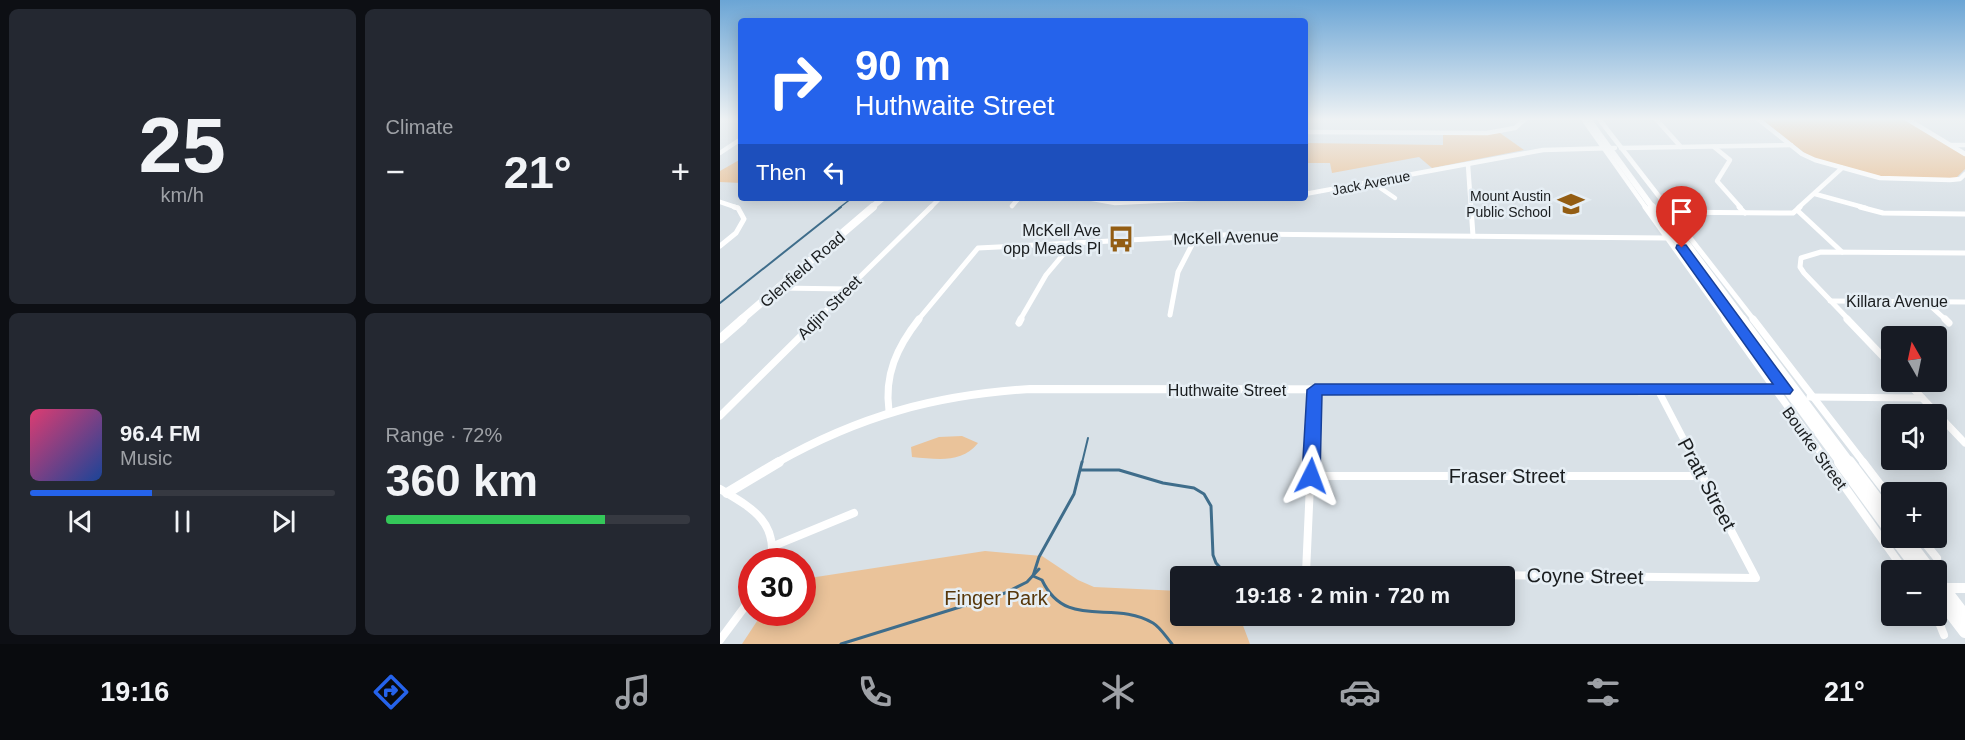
<!DOCTYPE html>
<meta charset="utf-8">
<style>
body{margin:0;font-family:Helvetica,sans-serif;background:#242831;color:#f1f3f6;height:100vh;display:flex;flex-direction:column;font-size:22px;white-space:nowrap}
*{box-sizing:border-box;margin:0}
p{font-size:20px;color:#9ea1a6}
.icon{flex:none;width:33px;height:33px;fill:none;stroke:currentColor;stroke-width:2;stroke-linecap:round;stroke-linejoin:round}
.map{position:relative;flex:1;overflow:hidden}
.panel{display:flex;flex-direction:column;gap:9px;padding:9px;background:#0d0f14;width:720px}
.panel>*{flex:none}
.hud{position:absolute;left:18px;top:18px;width:570px;height:183px;border-radius:6px;box-shadow:0 3px 15px #0003;background:#2563eb;color:#fff;overflow:hidden}
.needle{width:39px;rotate:351deg}
.fabs{position:absolute;left:1161px;top:326px;display:grid;gap:12px}
.fabs a{display:grid;place-items:center;width:66px;height:66px;border-radius:6px;background:#171b24;box-shadow:0 3px 15px #0003;font-size:30px}
.speed{position:absolute;left:18px;top:548px;display:flex;gap:12px;font-size:30px;font-weight:700;text-align:center}
.speed>*{display:grid;place-content:center;width:78px;height:78px;border-radius:50%;background:#171b24;box-shadow:0 3px 15px #0003;line-height:1}
.speed .limit{border:9px solid #d22;background:#fff;color:#111}
.pin{position:absolute;display:grid;place-items:center;width:51px;height:51px;color:#fff;margin:-62px -26px;border-radius:50% 50% 50% 0;rotate:-45deg;box-shadow:0 0 6px #0007}
.pin .icon{rotate:45deg}
.me{position:absolute;width:66px;margin:-33px;rotate:3deg;stroke-linejoin:round;filter:drop-shadow(0 0 4px #0008)}
.turn{display:flex;align-items:center;gap:21px;height:126px;padding:0 18px;font-size:27px}
.turn .icon{width:78px;height:78px;stroke-width:2.5}
.turn b{display:block;font-size:42px;line-height:51px}
.then{display:flex;align-items:center;height:57px;padding:0 18px;background:#0003;gap:12px;font-size:22px}
.big{font-size:45px;font-weight:800;line-height:1.1}
.panel .widget{flex:1;display:flex;flex-direction:column;justify-content:center;gap:9px;min-width:0;padding:0 21px;border-radius:9px;background:#242831}
.panel .dial{align-items:center;gap:0}
.dial b{font-size:78px;line-height:1}
.song{display:flex;align-items:center;gap:18px}
.cover{width:72px;height:72px;border-radius:9px;background:linear-gradient(135deg,hsl(340 70% 55%),hsl(220 70% 35%))}
.played{height:6px;border-radius:3px;background:linear-gradient(90deg,#2563eb 40%,#363941 40%)}
.keys{display:flex;justify-content:space-around;direction:ltr}
.heat{display:flex;justify-content:space-between;align-items:center;font-size:33px;direction:ltr}
.charge{height:9px;border-radius:4px;background:linear-gradient(90deg,#34c759 72%,#363941 0)}
.panel .tiles{flex:1;display:grid;gap:9px;grid-template-columns:repeat(2,1fr)}
.trip{position:absolute;left:450px;top:566px;width:345px;height:60px;border-radius:6px;background:#171b24;box-shadow:0 3px 15px #0003;font-weight:800;line-height:60px;text-align:center}
.tabs{display:flex;height:96px;justify-content:space-around;align-items:center;background:#090b0e;color:#9ea1a6}
.tabs .icon{width:42px;height:42px}
.tabs .active{color:#2563eb}
.tabs b{font-size:27px;color:#f1f3f6}
main{display:flex;flex:1;min-height:0}
.map>svg:first-child{display:block}
</style>
<main>
<section class="panel">
<div class="tiles">
<div class="widget dial"><b>25</b><p>km/h</p></div>
<div class="widget"><p>Climate</p>
<div class="heat"><a>−</a><b class="big">21°</b><a>+</a></div>
</div>
<div class="widget">
<div class="song"><i class="cover"></i><div><b>96.4 FM</b><p>Music</p></div></div>
<div class="played"></div>
<div class="keys"><svg class="icon" aria-label="previous" viewBox="0 0 24 24"><path d="M18 5L8 12l10 7zM5 5v14"/></svg><svg class="icon" aria-label="pause" viewBox="0 0 24 24"><path d="M8 5v14M16 5v14"/></svg><svg class="icon" aria-label="next" viewBox="0 0 24 24"><path d="M6 5l10 7-10 7zM19 5v14"/></svg></div>
</div>
<div class="widget"><p>Range · 72%</p><b class="big">360 km</b><div class="charge"></div></div>
</div>
</section>
<div class="map">
<svg width="1245" height="644" viewBox="0 0 1245 644">
<rect width="100%" height="100%" fill="#d9e1e7"/>
<g fill="#eac39a">
<polygon points="1041,119 1184,119 1245,156 1245,169 1236,178 1161,177 1098,160 1087,155"/>
<polygon points="780,133 804,150 712,168 699,157 612,173 610,163 585,163 586,143 723,145 723,134"/>
<polygon points="21,159 21,183 0,182 0,171"/>
<path d="M242,436L258,443C241,464 217,459 192,457L191,447L219,437Z"/>
<polygon points="265,551 322,556 358,580 374,587 460,591 460,615 519,615 530,644 22,644 43,612 82,612 83,579"/>
</g>
<g fill="none" stroke-linecap="round" stroke-linejoin="round">
<polyline stroke="#3f6d8b" stroke-width="1.5" points="119,208 132,198"/>
<g stroke="#3f6d8b" stroke-width="2">
<polyline points="0,303 121,207"/>
<polyline points="362,463 368,438"/>
</g>
<g stroke="#3f6d8b" stroke-width="3">
<path d="M362,462L354,494L319,557L313,576L322,580C346,631 393,599 433,623C441,628 446,637 452,644"/>
<polyline points="361,470 399,470 443,483 474,488 484,494 491,506 493,555 496,563 508,576"/>
<polyline points="121,644 285,593 307,582 319,569"/>
</g>
<g stroke="#fff" stroke-width="4.5">
<polyline points="863,119 926,208"/>
<polyline points="879,119 948,208"/>
<polyline points="936,119 961,147"/>
<polyline points="1038,119 1082,154 1095,160 1160,178 1230,180 1240,179 1245,174"/>
<polyline points="1187,119 1245,154"/>
<polyline points="585,132 767,133 795,128 805,119"/>
<polyline points="1231,145 1245,145"/>
<polyline points="994,147 1010,160 997,181 1021,208"/>
<polyline points="901,148 1071,145"/>
<polyline points="0,153 21,139"/>
<polyline points="748,165 751,208"/>
<polyline points="653,183 675,198"/>
<polyline points="585,194 823,150 895,148"/>
<polyline points="1095,194 1146,208"/>
<polyline points="367,198 395,203 493,198"/>
<polyline points="0,202 18,208"/>
<polyline points="292,206 299,198"/>
<polyline points="210,208 220,198"/>
<polyline points="1078,208 1122,168"/>
</g>
<g stroke="#fff" stroke-width="5">
<polyline points="751,207 753,236"/>
<polyline points="925,207 1006,320"/>
<polyline points="946,207 1034,320"/>
<polyline points="1019,207 1025,213"/>
<polyline points="1140,207 1163,213 1245,214"/>
<polyline points="1078,211 1122,252"/>
<polyline points="936,212 1073,213 1080,207"/>
<polyline points="0,246 16,233 24,219 18,208 14,207"/>
<polyline points="60,288 127,289"/>
<polyline points="1110,301 1245,302"/>
<polyline points="1206,302 1226,320"/>
<polyline points="450,315 458,272 476,237"/>
<polyline points="96,320 211,207"/>
<polyline points="198,320 258,248 522,234 946,238"/>
<polyline points="300,320 326,275 352,244"/>
<polyline points="1129,320 1084,273 1080,267 1081,258 1101,252 1245,253"/>
</g>
<g stroke="#fff" stroke-width="7">
<polyline points="1005,319 1108,463"/>
<polyline points="1033,319 1144,463"/>
<polyline points="1127,319 1172,366"/>
<polyline points="1225,319 1229,323"/>
<polyline points="299,323 301,319"/>
<polyline points="1186,381 1245,443"/>
<polyline points="938,390 976,463"/>
<polyline points="1090,397 1202,398"/>
<path d="M169,411C164,375 177,347 199,319"/>
<polyline points="0,416 98,319"/>
<polyline points="591,463 595,390"/>
</g>
<g stroke="#fff" stroke-width="8">
<polyline points="591,462 586,573 1036,578 975,462"/>
<polyline points="1107,462 1184,570"/>
<polyline points="1143,462 1172,500"/>
<polyline points="591,476 983,476"/>
<path d="M0,489C30,507 58,521 51,561"/>
<polyline points="1200,537 1217,558"/>
<polyline points="56,545 134,513"/>
<polyline points="1216,615 1224,635"/>
<polyline points="0,640 32,597"/>
</g>
<path stroke="#fff" stroke-width="8" d="M56,463C139,416 215,395 310,389L1072,390"/>
<g stroke="#fff" stroke-width="10">
<polyline points="7,493 59,462"/>
<polyline points="1221,588 1245,588"/>
</g>
<g stroke="#fff" stroke-width="6">
<polyline points="868,119 933,208"/>
<polyline points="151,208 163,198"/>
</g>
<g stroke="#fff" stroke-width="8">
<polyline points="932,207 1016,320"/>
<polyline points="967,245 1023,320"/>
<polyline points="21,320 153,207"/>
</g>
<g stroke="#fff" stroke-width="9">
<polyline points="1015,319 1121,463"/>
<polyline points="1022,319 1130,463"/>
<polyline points="0,339 23,319"/>
</g>
<g stroke="#fff" stroke-width="12">
<polyline points="1120,462 1172,533"/>
<polyline points="1129,462 1172,519"/>
<polyline points="1174,537 1199,570"/>
<polyline points="1185,537 1210,570"/>
<polyline points="1216,578 1245,616"/>
<polyline points="1216,594 1245,632"/>
</g>
</g>
<linearGradient id="sky" x2="0" y2="1"><stop stop-color="#6ba5d5"/><stop offset="0.57" stop-color="#eef2f4"/><stop offset="1" stop-color="#eef2f4" stop-opacity="0"/></linearGradient>
<rect width="1245" height="209" fill="url(#sky)"/>
<polygon fill="#2563eb" stroke="#184099" stroke-width="1.5" points="957,245 966,245 1070,386 1073,390 1070,394 602,395 600,476 597,481 585,481 582,476 587,390 595,384 1053,384 956,248"/>
<defs>
<g id="school-bare" transform="scale(2.07)"><path d="M0-5L7-2L0 1L-7-2ZM-4 1L0 2.5L4 1V4Q0 6-4 4Z" fill="#935d13" stroke="#e6eef4" stroke-width="2.5" paint-order="stroke"/></g>
<g id="bus-bare" transform="scale(2.07)"><path d="M-5-6H5V4H4V6H2V4H-2V6H-4V4H-5ZM-3.5-4V0h7V-4ZM-3.5 1.2v1.5H-2V1.2ZM2 1.2v1.5H3.5V1.2Z" fill="#935d13" stroke="#e6eef4" stroke-width="2.5" paint-order="stroke"/></g>
</defs>
<g fill-rule="evenodd">
<use href="#school-bare" x="851" y="204"/>
<use href="#bus-bare" x="401" y="239"/>
</g>
<g text-anchor="middle" stroke-width="5" stroke-linejoin="round" paint-order="stroke">
<g font-size="14" fill="#1a1d1f" stroke="#e6eef4">
<text transform="translate(651 183) rotate(-11)" y="5">Jack Avenue</text>
</g>
<g font-size="14" fill="#1a1d1f" stroke="#e6eef4" text-anchor="end">
<text x="831" y="201">Mount Austin<tspan x="831" dy="16">Public School</tspan></text>
</g>
<g font-size="16" fill="#1a1d1f" stroke="#e6eef4" text-anchor="end">
<text x="381" y="236">McKell Ave<tspan x="381" dy="18">opp Meads Pl</tspan></text>
</g>
<g font-size="16" fill="#1a1d1f" stroke="#e6eef4">
<text transform="translate(506 237) rotate(-2)" y="6">McKell Avenue</text>
<text transform="translate(82 269) rotate(-41)" y="6">Glenfield Road</text>
<text x="1177" y="307">Killara Avenue</text>
<text transform="translate(109 307) rotate(-45)" y="6">Adjin Street</text>
<text x="507" y="396">Huthwaite Street</text>
<text transform="translate(1095 448) rotate(54)" y="6">Bourke Street</text>
</g>
<g font-size="20" fill="#1a1d1f" stroke="#e6eef4">
<text x="787" y="483">Fraser Street</text>
<text transform="translate(987 484) rotate(62)" y="7">Pratt Street</text>
<text transform="translate(865 576) rotate(1)" y="7">Coyne Street</text>
</g>
<g font-size="20" fill="#57370a" stroke="#e6eef4">
<text x="276" y="605">Finger Park</text>
</g>
</g>
</svg>
<div class="fabs">
<a><svg class="needle" viewBox="-14 -14 28 28"><path d="M0-13l5 13h-10z" fill="#e53935"/><path d="M0 13l5-13h-10z" fill="#9ea1a6"/></svg></a>
<a><svg class="icon" aria-label="sound" viewBox="0 0 24 24"><path d="M4 9h4l5-4v14l-5-4H4zM17 9q2 3 0 6"/></svg></a>
<a>+</a>
<a>−</a>
</div>
<div class="speed"><div class="limit">30</div></div>
<div class="pin" style="left:962px;top:248px;background:#d93025"><svg class="icon" aria-label="arrive" viewBox="0 0 24 24"><path d="M6 21V4h12l-3 4 3 4H6"/></svg></div>
<svg class="me" style="left:591px;top:476px" viewBox="-20 -20 40 40"><path d="M0-17L14 15 0 8-14 15z" fill="#2563eb" stroke="#fff" stroke-width="4"/></svg>
<div class="trip">19:18 · 2 min · 720 m</div>
<div class="hud">
<div class="turn"><svg class="icon" aria-label="right" viewBox="0 0 24 24"><path d="M7 20v-9h11M14 6l5 5-5 5"/></svg><div><b>90 m</b>Huthwaite Street</div></div>
<div class="then">Then<svg class="icon" aria-label="left" viewBox="0 0 24 24"><path d="M17 20v-9H6M10 6l-5 5 5 5"/></svg></div>
</div>
</div>
</main>
<nav class="tabs">
<b>19:16</b>
<svg class="icon active" aria-label="directions" viewBox="0 0 24 24"><path d="M12 3l9 9-9 9-9-9zM9 14v-3h6M13 9l2 2-2 2"/></svg>
<svg class="icon" aria-label="music" viewBox="0 0 24 24"><path d="M9 18V5l10-2v13"/><circle cx="6" cy="18" r="3"/><circle cx="16" cy="16" r="3"/></svg>
<svg class="icon" aria-label="phone" viewBox="0 0 24 24"><path d="M5 4h4l2 5-3 2q2 4 5 5l2-3 5 2v4C11 20 4 13 5 4z"/></svg>
<svg class="icon" aria-label="climate" viewBox="0 0 24 24"><path d="M12 3v18M4 7l16 10M4 17L20 7"/></svg>
<svg class="icon" aria-label="car" viewBox="0 0 24 24"><path d="M5 17H2v-5l4-1 3-4h7l3 4 3 1v5h-3M9 17h6M6 11h13"/><circle cx="7" cy="17" r="2"/><circle cx="17" cy="17" r="2"/></svg>
<svg class="icon" aria-label="filters" viewBox="0 0 24 24"><path d="M4 7h16M4 17h16"/><circle cx="9" cy="7" r="2"/><circle cx="15" cy="17" r="2"/></svg>
<b>21°</b>
</nav>
